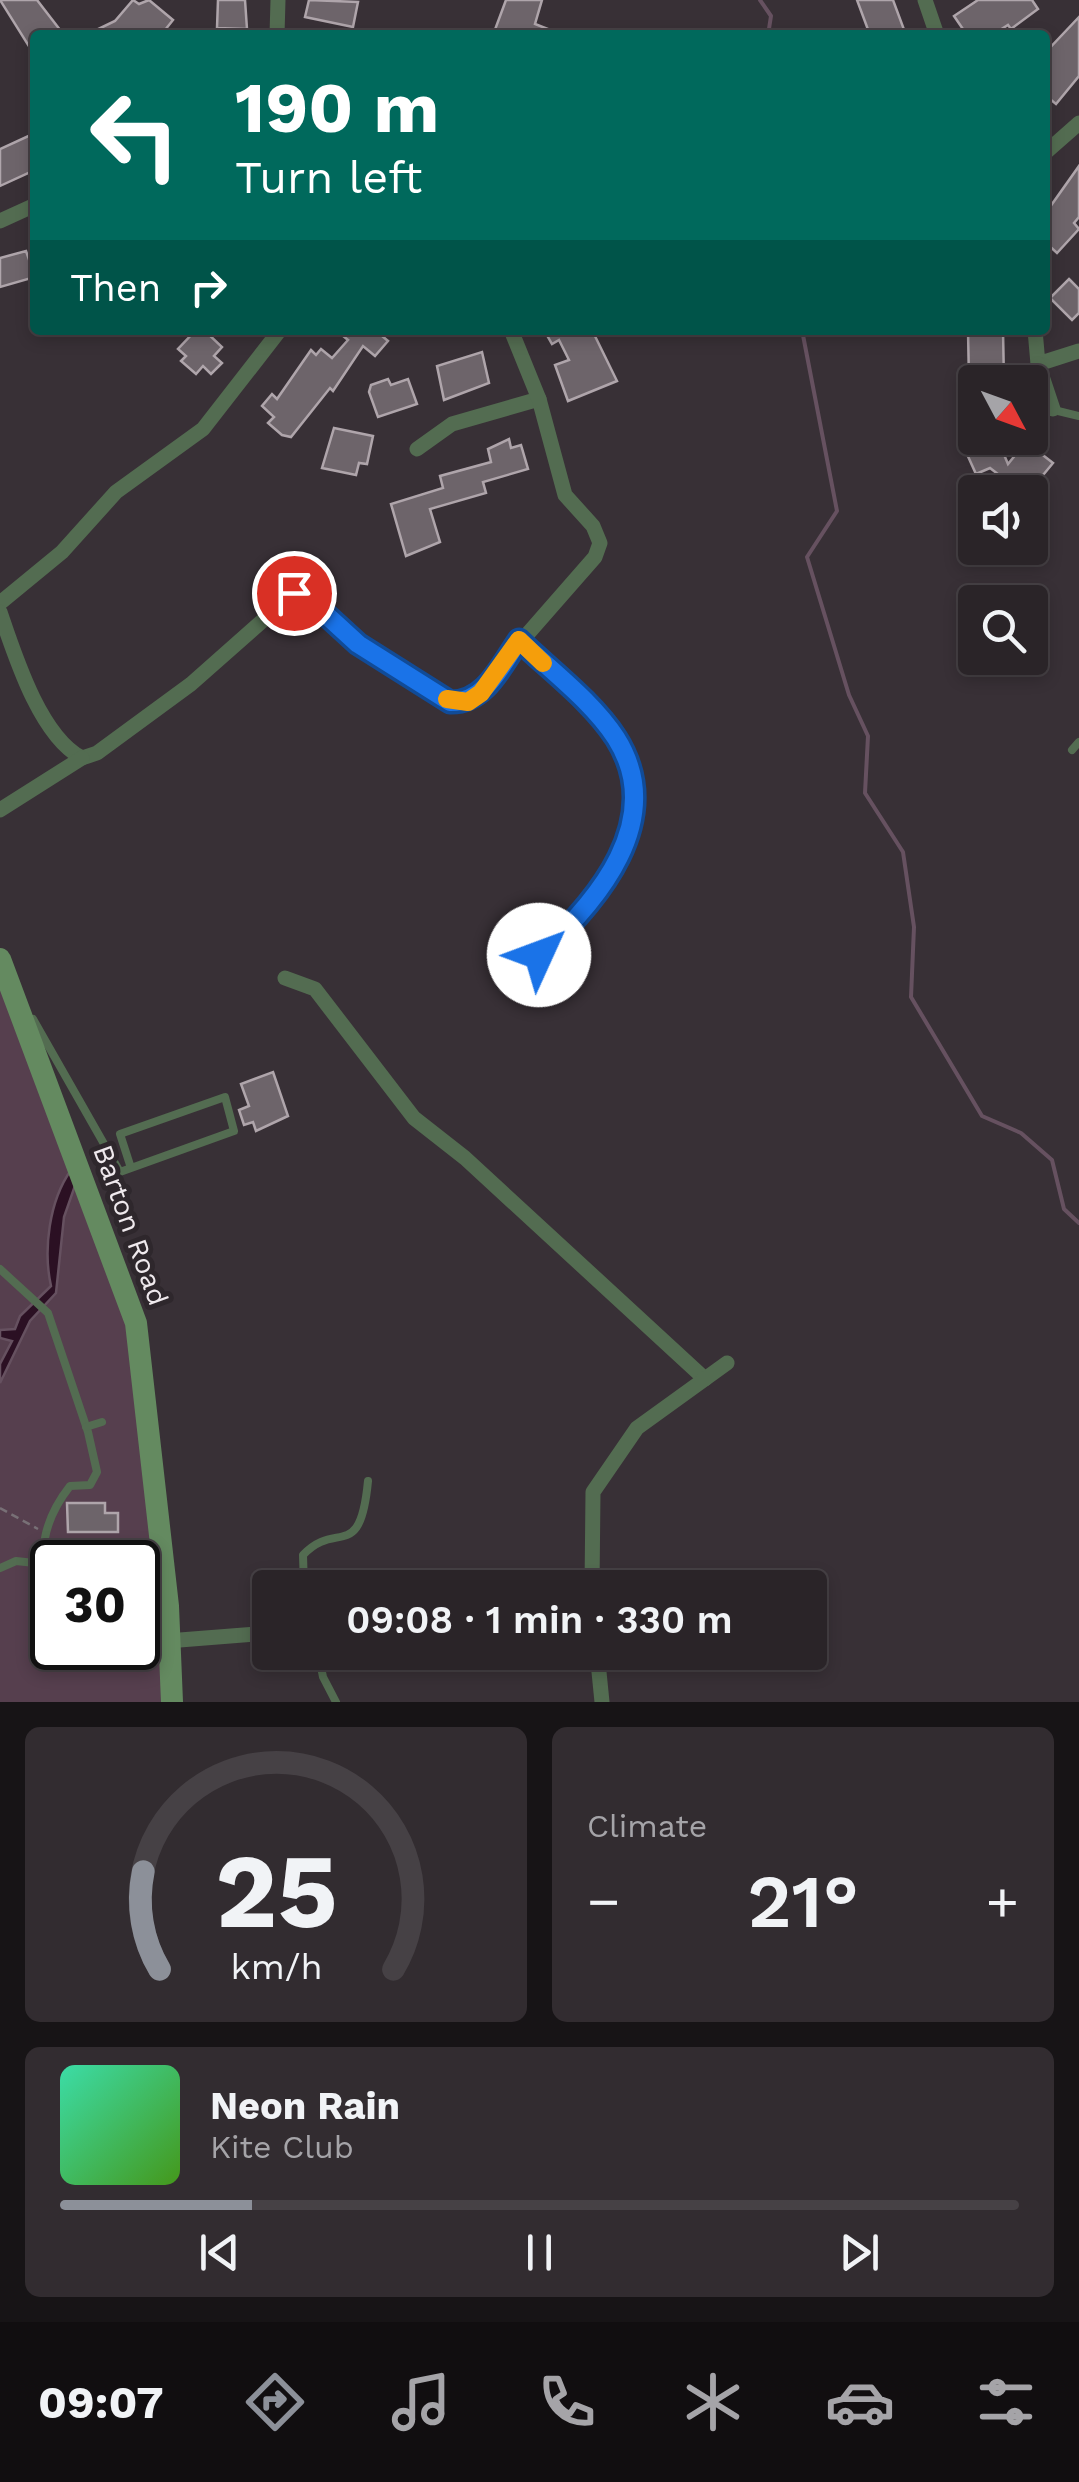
<!DOCTYPE html>
<meta charset="utf-8">
<style>
body{margin:0;font-family:"Work Sans",sans-serif;background:#322c30;color:#f1f3f6;height:100vh;display:flex;flex-direction:column;font-size:38px;white-space:nowrap}
*{box-sizing:border-box;margin:0}
p{font-size:32px;color:#a5a4a8}
.icon{flex:none;width:55px;height:55px;fill:none;stroke:currentColor;stroke-width:2;stroke-linecap:round;stroke-linejoin:round}
.map{position:relative;height:1702px;overflow:hidden}
.sheet{display:flex;flex-direction:column;gap:25px;padding:25px;background:#171416;flex:1}
.sheet>*{flex:none}
.hud{position:absolute;left:30px;top:30px;width:1020px;height:305px;border-radius:10px;box-shadow:0 5px 15px #0003,0 0 0 2px #464145;background:#00695c;color:#fff;overflow:hidden}
.needle{width:65px;rotate:131deg}
.fabs{position:absolute;left:958px;top:365px;display:grid;gap:20px}
.fabs a{display:grid;place-items:center;width:90px;height:90px;border-radius:10px;background:#2a2428;box-shadow:0 5px 15px #0003,0 0 0 2px #464145;font-size:50px}
.speed{position:absolute;left:30px;top:1540px;display:flex;gap:20px;font-size:50px;font-weight:700;text-align:center}
.speed>*{display:grid;place-content:center;width:130px;height:130px;border-radius:50%;background:#2a2428;box-shadow:0 5px 15px #0003,0 0 0 2px #464145;line-height:1}
.speed .limit{border:5px solid #111;border-radius:15px;background:#fff;color:#111}
.pin{position:absolute;display:grid;place-items:center;width:85px;height:85px;color:#fff;margin:-42px;border:5px solid #fff;border-radius:50%;box-shadow:0 2px 10px #0007}
.me{position:absolute;width:110px;margin:-55px;rotate:47deg;stroke-linejoin:round;filter:drop-shadow(0 0 8px #0008)}
.turn{display:flex;align-items:center;gap:35px;height:210px;padding:0 40px;font-size:45px}
.turn .icon{width:130px;height:130px;stroke-width:2.5}
.turn b{display:block;font-size:70px;line-height:85px}
.then{display:flex;align-items:center;height:95px;padding:0 40px;background:#0003;gap:20px;font-size:38px}
.big{font-size:75px;font-weight:600;line-height:1.1}
.sheet .tile{flex:1;display:flex;flex-direction:column;justify-content:center;gap:15px;min-width:0;padding:0 35px;border-radius:15px;background:#322c30}
.sheet .dial{align-items:center;gap:0}
.dial svg{height:260px;overflow:visible;fill:none;stroke:#464145;stroke-width:7;stroke-linecap:round;text-anchor:middle}
.dial text{fill:#f1f3f6;stroke:none}
.song{display:flex;align-items:center;gap:30px}
.cover{width:120px;height:120px;border-radius:15px;background:linear-gradient(135deg,hsl(160 70% 55%),hsl(100 70% 35%))}
.played{height:10px;border-radius:5px;background:linear-gradient(90deg,#8c9099 20%,#464145 20%)}
.keys{display:flex;justify-content:space-around;direction:ltr}
.heat{display:flex;justify-content:space-between;align-items:center;font-size:55px;direction:ltr}
.sheet .tiles{flex:1;display:grid;gap:25px;grid-template-columns:1fr 1fr}
.tile:last-child{grid-column:span 2}
.trip{position:absolute;left:252px;top:1570px;width:575px;height:100px;border-radius:10px;background:#2a2428;box-shadow:0 5px 15px #0003,0 0 0 2px #464145;font-weight:600;line-height:100px;text-align:center}
.menu{display:flex;height:160px;justify-content:space-around;align-items:center;background:#110e10;color:#a5a4a8}
.menu .icon{width:70px;height:70px}
.menu .selected{color:#8c9099}
.menu b{font-size:45px;color:#f1f3f6}
.map>svg:first-child{display:block}
</style>
<div class="map">
<svg width="1079" height="1702" viewBox="0 0 1079 1702">
<rect width="100%" height="100%" fill="#383036"/>
<path fill="#563f4e" fill-rule="evenodd" d="M0,972L131,1333L169,1702H0ZM52,1562H138V1648H52Z"/>
<path fill="#2b1023" stroke="#665160" stroke-width="2.5" d="M71,1170L77,1180L64,1217L56,1293L30,1321L0,1383V1364L12,1341L0,1338V1330L15,1329L20,1316L51,1286C43,1250 49,1201 71,1170Z"/>
<g fill="none" stroke-linecap="round" stroke-linejoin="round">
<g stroke="#665160" stroke-width="4">
<polyline points="760,0 771,16 768,35"/>
<polyline points="802,330 837,511 807,557 849,695 868,736 865,793 903,852 914,927 911,997 982,1116 1021,1133 1052,1160 1064,1209 1079,1223"/>
</g>
</g>
<g fill="#6d646a" stroke="#afa5ab" stroke-width="2.5">
<polygon points="0,0 37,0 64,35 35,35 35,56"/>
<polygon points="133,0 139,4 149,0 173,20 161,35 86,35 115,21"/>
<polygon points="218,0 245,0 247,29 217,28"/>
<polygon points="309,0 358,2 353,27 305,17"/>
<polygon points="506,0 542,0 535,24 563,35 493,35"/>
<polygon points="857,0 893,0 906,35 870,35"/>
<polygon points="978,0 1032,0 1038,9 1011,29 1008,25 992,35 967,35 954,16"/>
<polygon points="1079,17 1079,76 1056,104 1045,95 1045,53"/>
<polygon points="35,133 35,170 0,186 0,149"/>
<polygon points="1079,166 1079,217 1074,223 1079,229 1057,253 1045,242 1045,214"/>
<polygon points="26,251 35,277 0,287 0,258"/>
<polygon points="1069,279 1079,289 1079,313 1072,320 1050,298"/>
<polygon points="196,330 204,330 222,347 214,356 222,363 211,374 203,366 196,374 181,361 186,356 178,349"/>
<polygon points="336,330 375,330 388,341 375,356 363,346 333,391 330,388 291,437 282,435 268,423 274,417 262,406 272,394 277,399 311,350 316,355 321,349 332,358 348,340"/>
<polygon points="544,330 592,330 617,381 568,401 555,365 569,360 559,340 552,344"/>
<polygon points="968,330 1003,330 1004,382 969,382"/>
<polygon points="482,352 489,383 444,400 437,366"/>
<polygon points="388,379 391,385 408,379 417,404 378,417 369,392 371,385"/>
<polygon points="975,393 975,438 997,438 1008,464 1026,442 1053,463 1029,492 1021,492 990,468 976,474 962,443 966,442 961,395"/>
<polygon points="334,428 373,436 367,464 359,463 356,475 322,468"/>
<polygon points="509,439 511,448 521,445 528,469 483,482 486,493 430,509 440,542 406,556 391,504 443,488 440,476 491,462 488,449"/>
<polygon points="273,1072 288,1116 256,1131 253,1122 244,1125 239,1110 249,1106 241,1084"/>
<polygon points="67,1503 105,1503 105,1513 118,1513 118,1532 68,1532"/>
</g>
<g fill="none" stroke-linecap="round" stroke-linejoin="round">
<polyline stroke="#787076" stroke-width="2.5" stroke-dasharray="8 5" stroke-linecap="butt" points="0,1508 38,1529"/>
<g stroke="#536c51" stroke-width="8">
<polyline points="1054,410 1079,416"/>
<polyline points="1072,750 1079,742"/>
<polyline points="33,1019 120,1172 234,1131 225,1097 120,1134 131,1168"/>
<path d="M0,1269L48,1313L88,1432L97,1472L90,1485L70,1486C52,1509 41,1536 44,1564L16,1561L0,1568"/>
<polyline points="86,1427 102,1422"/>
<polyline points="125,1562 134,1562"/>
<polyline points="52,1564 44,1564 38,1629 52,1628"/>
<path d="M304,1588L303,1555C337,1519 360,1564 368,1481"/>
<polyline points="139,1600 139,1625"/>
<polyline points="138,1625 167,1623"/>
<polyline points="318,1652 323,1677 336,1702"/>
</g>
<g stroke="#536c51" stroke-width="15">
<polyline points="925,0 937,35"/>
<polyline points="277,35 278,0"/>
<polyline points="1045,153 1079,123"/>
<polyline points="0,221 35,205"/>
<polyline points="1035,330 1038,364 1079,351"/>
<polyline points="1038,364 1053,409"/>
<polyline points="417,449 452,424 539,399"/>
<polyline points="0,603 62,552 116,492 203,429 280,330"/>
<path d="M0,612C15,656 40,736 82,758L97,753L191,684L294,593L309,601L358,644L451,702H468L595,557L600,543L593,526L565,495L539,399L511,330"/>
<path d="M519,640C550,670 592,701 616,738C668,819 597,902 539,955"/>
<polyline points="0,810 82,758"/>
<polyline points="285,978 315,989 414,1118 465,1158 705,1379"/>
<polyline points="592,1588 593,1492 637,1428 727,1363"/>
<polyline points="167,1641 270,1633"/>
<polyline points="597,1652 602,1702"/>
</g>
<polyline stroke="#648a60" stroke-width="22" points="0,959 136,1323 168,1606 172,1702"/>
</g>
<g fill="none" stroke-linecap="round" stroke-linejoin="round">
<g stroke="#114b97" stroke-width="25">
<path id="route" d="M294,593L310,600L358,644L450,702C485,703 501,666 519,640C550,670 592,701 616,738C668,820 597,902 539,955"/>
</g>
<use href="#route" stroke="#1a73e8" stroke-width="18"/>
<polyline stroke="#f59e0b" stroke-width="18" points="447,699 468,702 481,693 519,640 543,663"/>
</g>
<g text-anchor="middle" stroke-width="10" stroke-linejoin="round" paint-order="stroke">
<g font-size="28" fill="#efe9ed" stroke="#2e272c">
<text transform="translate(131 1225) rotate(70)" y="10">Barton Road</text>
</g>
</g>
</svg>
<div class="fabs">
<a><svg class="needle" viewBox="-14 -14 28 28"><path d="M0-13l5 13h-10z" fill="#e53935"/><path d="M0 13l5-13h-10z" fill="#a5a4a8"/></svg></a>
<a><svg class="icon" aria-label="sound" viewBox="0 0 24 24"><path d="M4 9h4l5-4v14l-5-4H4zM17 9q2 3 0 6"/></svg></a>
<a><svg class="icon" aria-label="search" viewBox="0 0 24 24"><circle cx="10" cy="10" r="6"/><path d="M15 15l6 6"/></svg></a>
</div>
<div class="speed"><div class="limit">30</div></div>
<div class="pin" style="left:294px;top:593px;background:#d93025"><svg class="icon" aria-label="arrive" viewBox="0 0 24 24"><path d="M6 21V4h12l-3 4 3 4H6"/></svg></div>
<svg class="me" style="left:539px;top:955px" viewBox="-20 -20 40 40"><circle r="19" fill="#fff"/><path d="M0-13L10 11 0 6-10 11z" fill="#1a73e8"/></svg>
<div class="trip">09:08 · 1 min · 330 m</div>
<div class="hud">
<div class="turn"><svg class="icon" aria-label="left" viewBox="0 0 24 24"><path d="M17 20v-9H6M10 6l-5 5 5 5"/></svg><div><b>190 m</b>Turn left</div></div>
<div class="then">Then<svg class="icon" aria-label="right" viewBox="0 0 24 24"><path d="M7 20v-9h11M14 6l5 5-5 5"/></svg></div>
</div>
</div>
<section class="sheet">
<div class="tiles">
<div class="tile dial"><svg viewBox="0 0 100 80">
<path d="M14 69A42 42 0 1 1 86 69"/>
<path d="M14 69A42 42 0 0 1 9 39" stroke="#8c9099"/>
<text x="50" y="56" font-size="32" font-weight="700">25</text>
<text x="50" y="72" font-size="11">km/h</text>
</svg></div>
<div class="tile"><p>Climate</p>
<div class="heat"><a>−</a><b class="big">21°</b><a>+</a></div>
</div>
<div class="tile">
<div class="song"><i class="cover"></i><div><b>Neon Rain</b><p>Kite Club</p></div></div>
<div class="played"></div>
<div class="keys"><svg class="icon" aria-label="previous" viewBox="0 0 24 24"><path d="M18 5L8 12l10 7zM5 5v14"/></svg><svg class="icon" aria-label="pause" viewBox="0 0 24 24"><path d="M8 5v14M16 5v14"/></svg><svg class="icon" aria-label="next" viewBox="0 0 24 24"><path d="M6 5l10 7-10 7zM19 5v14"/></svg></div>
</div>
</div>
</section>
<nav class="menu">
<b>09:07</b>
<svg class="icon selected" aria-label="directions" viewBox="0 0 24 24"><path d="M12 3l9 9-9 9-9-9zM9 14v-3h6M13 9l2 2-2 2"/></svg>
<svg class="icon" aria-label="music" viewBox="0 0 24 24"><path d="M9 18V5l10-2v13"/><circle cx="6" cy="18" r="3"/><circle cx="16" cy="16" r="3"/></svg>
<svg class="icon" aria-label="phone" viewBox="0 0 24 24"><path d="M5 4h4l2 5-3 2q2 4 5 5l2-3 5 2v4C11 20 4 13 5 4z"/></svg>
<svg class="icon" aria-label="climate" viewBox="0 0 24 24"><path d="M12 3v18M4 7l16 10M4 17L20 7"/></svg>
<svg class="icon" aria-label="car" viewBox="0 0 24 24"><path d="M5 17H2v-5l4-1 3-4h7l3 4 3 1v5h-3M9 17h6M6 11h13"/><circle cx="7" cy="17" r="2"/><circle cx="17" cy="17" r="2"/></svg>
<svg class="icon" aria-label="filters" viewBox="0 0 24 24"><path d="M4 7h16M4 17h16"/><circle cx="9" cy="7" r="2"/><circle cx="15" cy="17" r="2"/></svg>
</nav>
